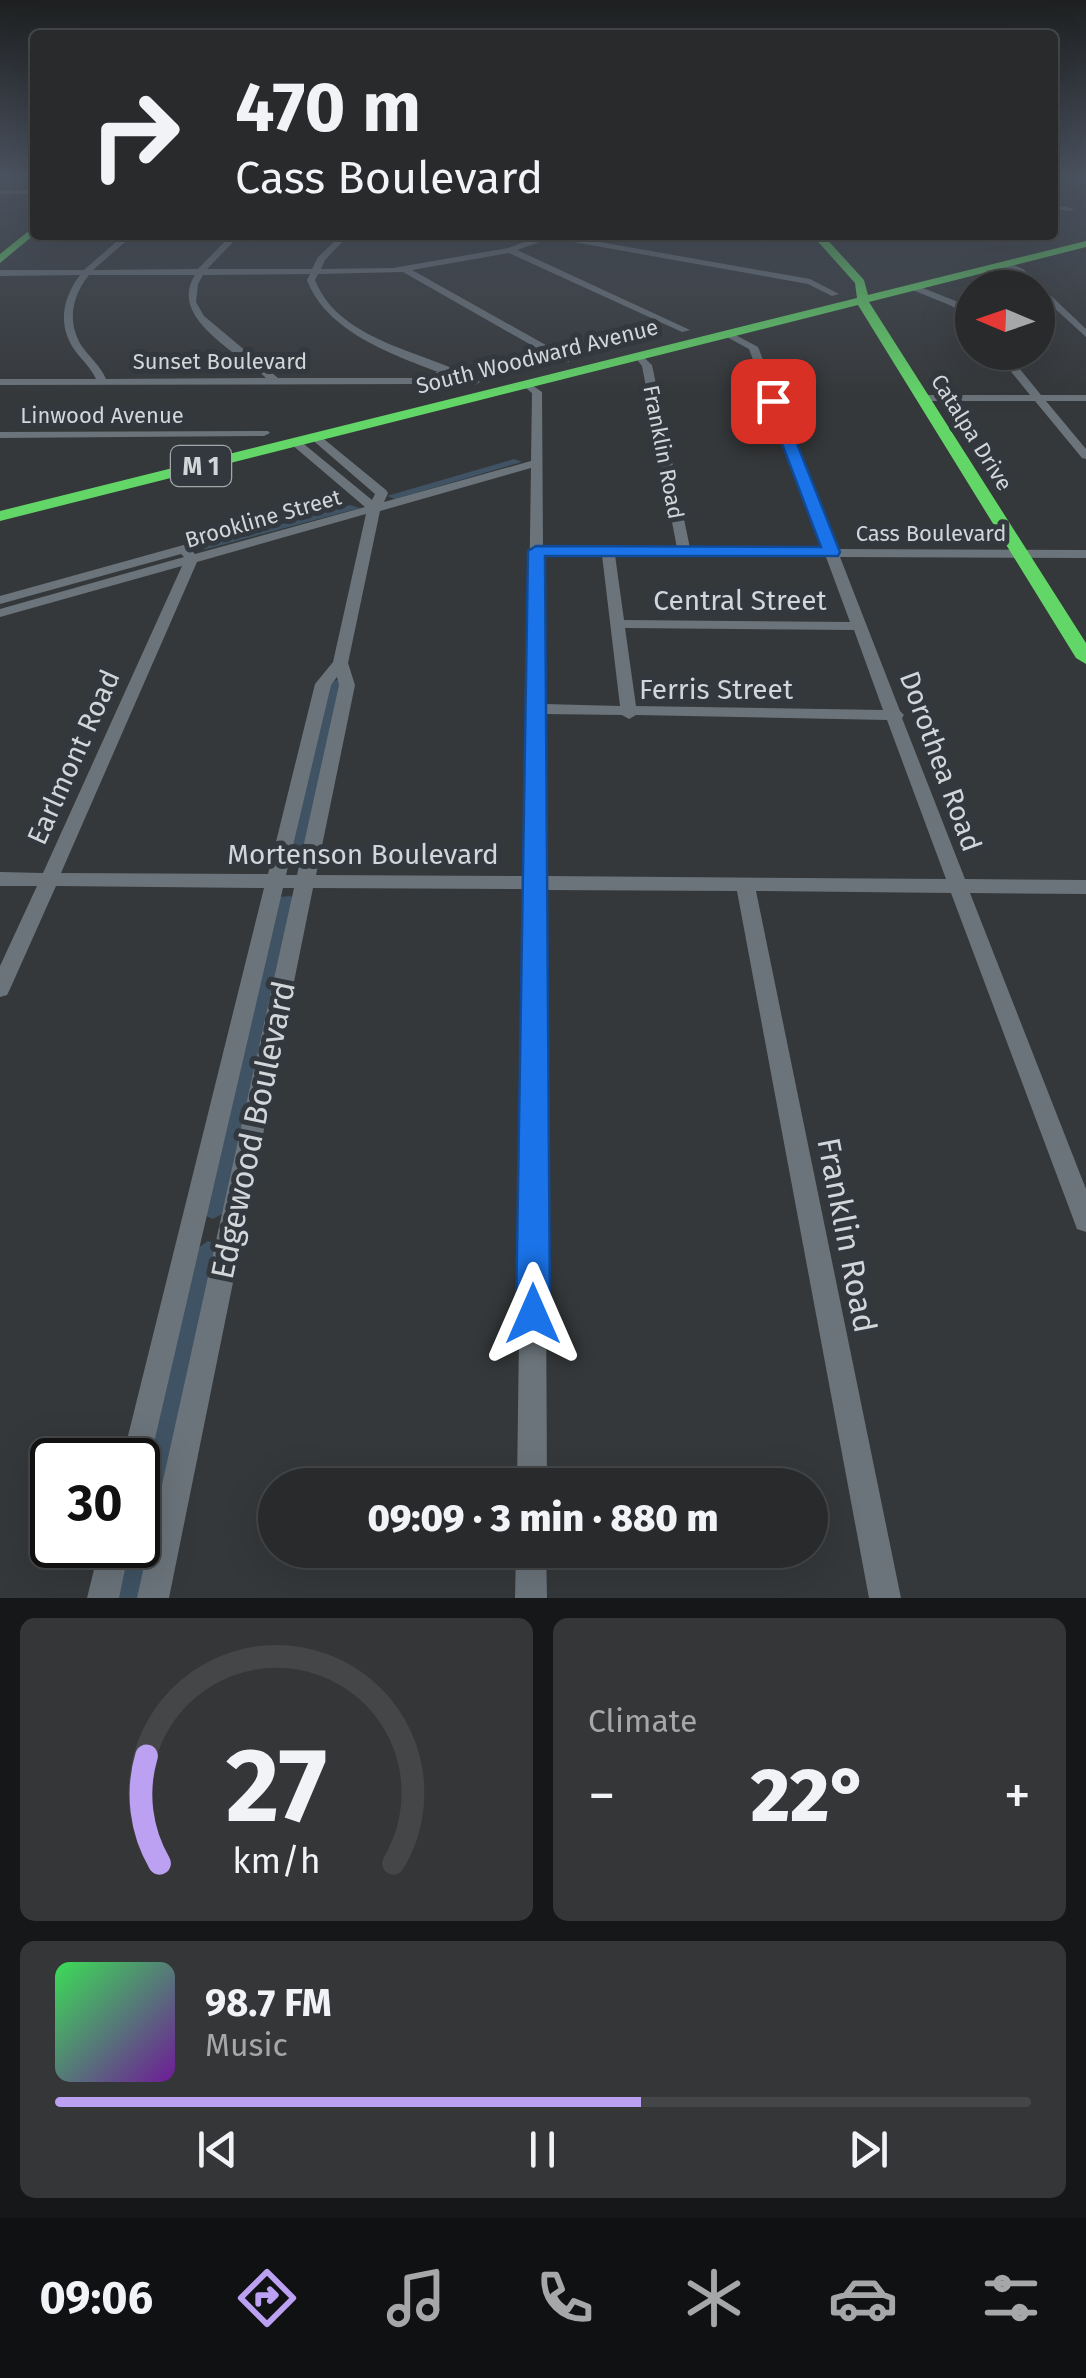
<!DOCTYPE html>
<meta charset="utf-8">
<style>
body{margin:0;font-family:"Fira Sans",sans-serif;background:#343638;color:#f1f3f6;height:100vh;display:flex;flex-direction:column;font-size:38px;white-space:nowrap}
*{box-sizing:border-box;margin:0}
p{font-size:32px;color:#a5a7a9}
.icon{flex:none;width:55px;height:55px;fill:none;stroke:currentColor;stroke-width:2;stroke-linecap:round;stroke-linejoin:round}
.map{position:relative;height:1598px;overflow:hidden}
.sheet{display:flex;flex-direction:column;gap:20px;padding:20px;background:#161718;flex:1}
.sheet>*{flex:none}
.guide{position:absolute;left:30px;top:30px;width:1028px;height:210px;border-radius:10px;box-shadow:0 10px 40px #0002,0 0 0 2px #444648;background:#282a2c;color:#f1f3f6;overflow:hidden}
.needle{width:65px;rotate:272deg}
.tools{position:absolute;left:955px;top:270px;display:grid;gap:20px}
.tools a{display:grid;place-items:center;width:100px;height:100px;border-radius:50%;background:#282a2c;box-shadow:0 10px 40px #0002,0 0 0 2px #444648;font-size:50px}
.speed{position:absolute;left:30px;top:1438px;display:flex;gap:20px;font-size:50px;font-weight:700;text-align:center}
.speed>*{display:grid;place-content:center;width:130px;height:130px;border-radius:50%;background:#282a2c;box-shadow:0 10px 40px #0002,0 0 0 2px #444648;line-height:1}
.speed .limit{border:5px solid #111;border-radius:15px;background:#fff;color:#111}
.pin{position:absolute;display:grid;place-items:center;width:85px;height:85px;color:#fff;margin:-42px;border-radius:20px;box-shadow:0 5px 15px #0006}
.me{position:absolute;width:110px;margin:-55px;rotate:0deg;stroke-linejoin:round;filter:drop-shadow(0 0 8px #0008)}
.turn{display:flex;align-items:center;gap:35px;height:210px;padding:0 40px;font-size:45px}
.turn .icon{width:130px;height:130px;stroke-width:2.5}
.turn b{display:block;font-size:70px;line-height:85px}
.big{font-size:75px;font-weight:800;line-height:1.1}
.sheet .tile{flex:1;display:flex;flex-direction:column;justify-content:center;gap:15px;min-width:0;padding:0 35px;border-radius:15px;background:#343638}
.sheet .dial{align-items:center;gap:0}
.dial svg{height:260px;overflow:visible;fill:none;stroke:#444648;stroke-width:7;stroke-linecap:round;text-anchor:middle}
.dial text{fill:#f1f3f6;stroke:none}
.song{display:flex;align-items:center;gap:30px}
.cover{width:120px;height:120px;border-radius:15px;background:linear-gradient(135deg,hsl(130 70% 55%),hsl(280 70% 35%))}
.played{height:10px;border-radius:5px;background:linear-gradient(90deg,#bca0f2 60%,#444648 60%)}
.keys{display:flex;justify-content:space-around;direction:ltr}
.heat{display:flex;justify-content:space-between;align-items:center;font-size:55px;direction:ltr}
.sheet .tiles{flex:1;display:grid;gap:20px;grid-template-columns:1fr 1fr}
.tile:last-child{grid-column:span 2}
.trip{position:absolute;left:258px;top:1468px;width:570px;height:100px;border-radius:50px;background:#282a2c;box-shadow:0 10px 40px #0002,0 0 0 2px #444648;font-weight:800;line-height:100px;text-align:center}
.menu{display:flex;height:160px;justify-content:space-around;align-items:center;background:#101112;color:#a5a7a9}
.menu .icon{width:70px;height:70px}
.menu .active{color:#bca0f2}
.menu b{font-size:45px;color:#f1f3f6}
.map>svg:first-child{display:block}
</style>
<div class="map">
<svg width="1086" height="1598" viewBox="0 0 1086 1598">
<rect width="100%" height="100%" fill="#35383a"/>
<g fill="#3f5364">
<polygon points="514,459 522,462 395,499 387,496"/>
<polygon points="350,505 360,508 203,550 207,545"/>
<polygon points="341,678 303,861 292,866 288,860 330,683"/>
<polygon points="290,896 294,898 227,1211 213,1219 206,1216 280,897"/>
<polygon points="208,1241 216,1244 143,1598 113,1598 125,1545 138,1545 138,1492 194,1251"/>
</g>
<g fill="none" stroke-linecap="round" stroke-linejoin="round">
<g fill="#6b747b" fill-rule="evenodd">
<polygon points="1055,177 1063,177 1052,185"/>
<rect x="0" y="190" width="35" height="4"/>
<polygon points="1052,204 1074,209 1070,211 1052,208"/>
<path d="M124,235H133L93,270L198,269L231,235H240L207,269H312L318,257L341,235H349L325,260L321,269L393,268L508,248L543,235H560L810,279L839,294L832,296L808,284L551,238L517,250L690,330L682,332L509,253L412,270L569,358V362H561L403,272L318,274L315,280C340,344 430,351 480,382L475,385L448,375L415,384L0,385V379H96C91,368 83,361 76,352C57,327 62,299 80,275L0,276V270H84ZM310,274L307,280C326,331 391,354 438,372L415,378H278L204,316L196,302L198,284L203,275ZM89,275H195C167,318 239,353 266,378L106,379C100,365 89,357 81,345C67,321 72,296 89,275Z"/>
<polygon points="1005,261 1023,269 1086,329 1086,337 1038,293 1038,288 1032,288 1017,273 1002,266"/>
<polygon points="913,284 958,302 972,315 972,323 952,306 910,289"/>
<path d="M728,331L758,347L836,549L1086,550V558L840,557L900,711L904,715L902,718L965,879L1086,880V894L970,893L1086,1189V1232L1077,1229L951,893L756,891L901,1598H869L737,891L544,890L547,1485H517L525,889L313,888L169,1598H137L294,888H283L150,1460L146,1470L138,1474V1460H122L264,888L56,886L10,989L7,995L0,997V966L37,886H0V872L43,873L182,566L0,617V609L184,557L181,554L0,604V596L198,541L205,545L192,551L195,554L365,507L291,444V440H299L372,500L375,494L309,437L319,435L386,490L388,493L384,502L531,461L532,393L521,384L526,381L542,392L543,547L677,548L642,366L634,356L639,353L652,365L690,548L823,549L749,349L725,336L723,334ZM531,468L525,876L316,875L355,685L348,663L380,511ZM366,514L333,662L315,684L268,874L61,873L197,562ZM543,555H602L620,706L544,704ZM615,555L826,557L850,622L624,620ZM625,628L854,630L883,710L636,706ZM337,677L339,685L297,875H286L331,685ZM544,714L622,715L629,719L636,715L887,720L946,879L544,876Z"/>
<polygon points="995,352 1006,352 1041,395 1086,395 1086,401 1046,401 1086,449 1086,459 1082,458 1035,401 921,401 916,398 921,395 1030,395"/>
<polygon points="268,431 270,433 264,436 0,438 0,432"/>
<polygon points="100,1545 130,1545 119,1598 87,1598"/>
<polygon points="516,1550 546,1550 547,1598 515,1598"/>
</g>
<g fill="#63d668" fill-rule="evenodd">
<polygon points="35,226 35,234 0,263 0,254"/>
<polygon points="812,235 823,235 864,280 868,295 1086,241 1086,247 869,302 1086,643 1086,664 1076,658 858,305 0,521 0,511 857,298 855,283"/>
</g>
</g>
<linearGradient id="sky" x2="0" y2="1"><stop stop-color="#1d1f20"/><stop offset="0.44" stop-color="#4b5360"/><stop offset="1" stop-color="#4b5360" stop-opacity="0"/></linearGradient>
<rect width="1086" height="401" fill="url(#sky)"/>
<polygon fill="#1a73e8" stroke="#114b97" stroke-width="2.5" points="773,397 780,401 840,552 838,556 545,556 550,1314 545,1325 533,1330 521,1325 516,1314 528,551 536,546 821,547 766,401"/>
<g text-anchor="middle" stroke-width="10" stroke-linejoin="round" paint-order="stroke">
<g font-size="22" fill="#d3d6d9" stroke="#32383d">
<text transform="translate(537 356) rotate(-14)" y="8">South Woodward Avenue</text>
<text x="220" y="369">Sunset Boulevard</text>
<text x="102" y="423">Linwood Avenue</text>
<text transform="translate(972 432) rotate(58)" y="8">Catalpa Drive</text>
<text transform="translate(664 452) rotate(79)" y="8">Franklin Road</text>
<text transform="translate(263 518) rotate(-16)" y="8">Brookline Street</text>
<text x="931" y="541">Cass Boulevard</text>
</g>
<rect fill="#32383d" stroke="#a3a7aa" stroke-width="2.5" x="171" y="446" width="60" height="40" rx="8"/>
<g font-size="25" font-weight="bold" fill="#d3d6d9">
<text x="201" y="475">M 1</text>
</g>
<g font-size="28" fill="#d3d6d9" stroke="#32383d">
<text x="740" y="610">Central Street</text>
<text x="716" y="699">Ferris Street</text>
<text transform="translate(73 757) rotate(-66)" y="10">Earlmont Road</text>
<text transform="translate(941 761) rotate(70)" y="10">Dorothea Road</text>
<text x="363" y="864">Mortenson Boulevard</text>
</g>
<g font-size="32" fill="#d3d6d9" stroke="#32383d">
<text transform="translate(253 1130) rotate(-78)" y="11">Edgewood Boulevard</text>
<text transform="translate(847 1235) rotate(79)" y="11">Franklin Road</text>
</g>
</g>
</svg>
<div class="tools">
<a><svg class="needle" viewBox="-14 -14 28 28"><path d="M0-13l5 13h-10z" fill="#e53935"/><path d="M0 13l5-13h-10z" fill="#a5a7a9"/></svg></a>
</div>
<div class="speed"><div class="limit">30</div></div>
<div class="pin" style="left:773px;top:401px;background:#d93025"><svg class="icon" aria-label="arrive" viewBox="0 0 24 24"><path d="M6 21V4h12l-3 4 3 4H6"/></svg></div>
<svg class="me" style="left:533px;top:1314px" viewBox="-20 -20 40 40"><path d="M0-17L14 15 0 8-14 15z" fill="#1a73e8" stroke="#fff" stroke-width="4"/></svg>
<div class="trip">09:09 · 3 min · 880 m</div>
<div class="guide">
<div class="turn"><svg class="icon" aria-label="right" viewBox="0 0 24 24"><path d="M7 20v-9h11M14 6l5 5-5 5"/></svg><div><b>470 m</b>Cass Boulevard</div></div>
</div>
</div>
<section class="sheet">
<div class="tiles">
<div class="tile dial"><svg viewBox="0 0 100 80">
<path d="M14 69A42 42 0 1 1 86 69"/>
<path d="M14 69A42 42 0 0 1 10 36" stroke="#bca0f2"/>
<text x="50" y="56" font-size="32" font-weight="700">27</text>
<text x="50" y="72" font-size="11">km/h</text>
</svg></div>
<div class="tile"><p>Climate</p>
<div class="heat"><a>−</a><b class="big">22°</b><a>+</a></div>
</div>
<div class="tile">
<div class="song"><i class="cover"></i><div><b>98.7 FM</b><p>Music</p></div></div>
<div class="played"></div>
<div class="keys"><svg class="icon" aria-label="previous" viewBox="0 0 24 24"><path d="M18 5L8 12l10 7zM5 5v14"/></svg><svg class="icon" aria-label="pause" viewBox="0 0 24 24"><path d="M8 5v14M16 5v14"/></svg><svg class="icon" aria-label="next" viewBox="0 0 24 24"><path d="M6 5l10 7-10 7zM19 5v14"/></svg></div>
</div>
</div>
</section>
<nav class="menu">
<b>09:06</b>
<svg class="icon active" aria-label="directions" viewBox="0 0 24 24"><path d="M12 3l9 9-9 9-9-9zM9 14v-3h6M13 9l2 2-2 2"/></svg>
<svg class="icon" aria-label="music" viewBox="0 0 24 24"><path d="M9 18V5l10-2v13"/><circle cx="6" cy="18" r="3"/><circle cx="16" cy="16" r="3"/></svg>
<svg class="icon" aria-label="phone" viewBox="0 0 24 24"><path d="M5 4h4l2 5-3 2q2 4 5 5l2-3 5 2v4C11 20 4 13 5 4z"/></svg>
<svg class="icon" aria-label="climate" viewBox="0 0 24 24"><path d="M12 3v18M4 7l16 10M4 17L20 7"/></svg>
<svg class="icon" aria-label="car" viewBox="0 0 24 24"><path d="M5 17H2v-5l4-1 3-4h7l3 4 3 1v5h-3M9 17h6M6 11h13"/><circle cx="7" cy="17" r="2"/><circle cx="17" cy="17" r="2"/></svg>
<svg class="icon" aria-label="filters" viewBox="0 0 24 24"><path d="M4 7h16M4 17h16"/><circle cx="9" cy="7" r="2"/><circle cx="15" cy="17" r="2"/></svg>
</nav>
